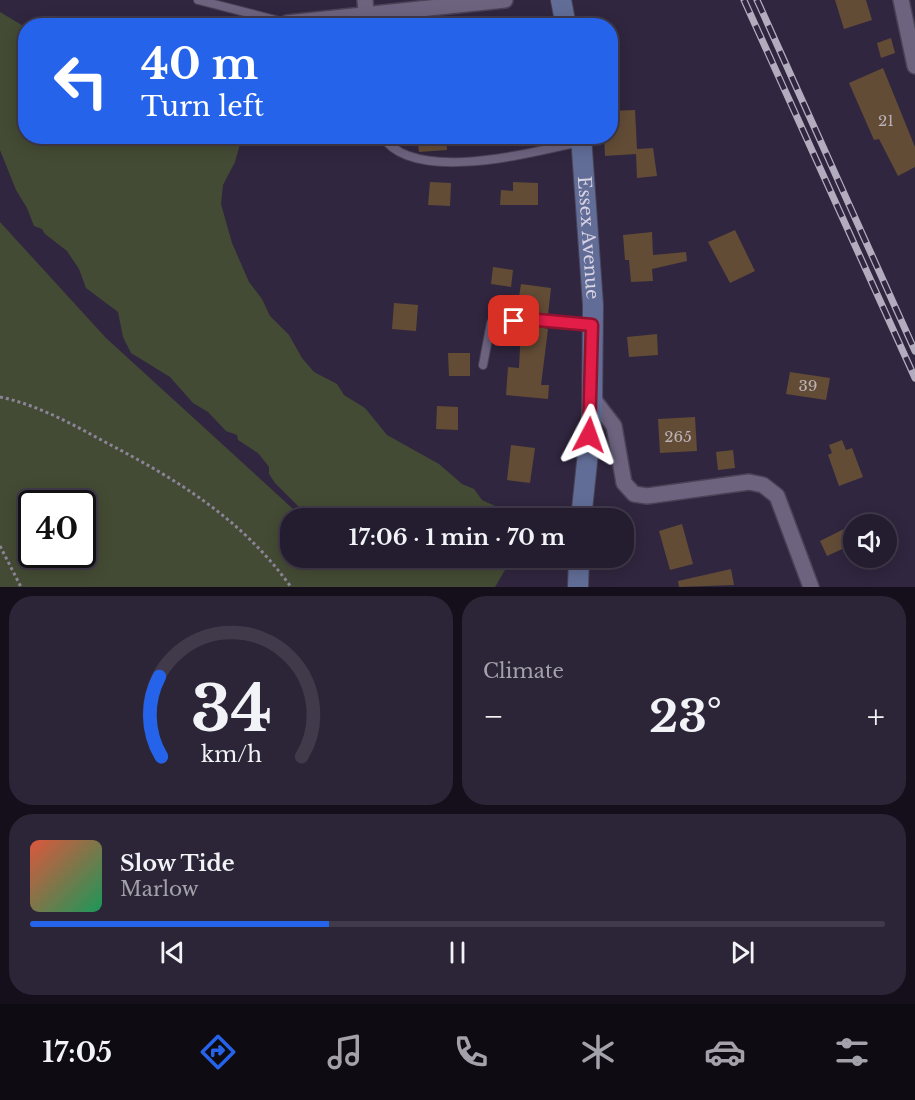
<!DOCTYPE html>
<meta charset="utf-8">
<style>
body{margin:0;font-family:"Libre Baskerville",serif;background:#2c2537;color:#f1f3f6;height:100vh;display:flex;flex-direction:column;font-size:22px;white-space:nowrap}
*{box-sizing:border-box;margin:0}
p{font-size:20px;color:#a3a1aa}
.icon{flex:none;width:33px;height:33px;fill:none;stroke:currentColor;stroke-width:2;stroke-linecap:round;stroke-linejoin:round}
.map{position:relative;height:587px;overflow:hidden}
.panel{display:flex;flex-direction:column;gap:9px;padding:9px;background:#140f1a;flex:1}
.panel>*{flex:none}
.guide{position:absolute;left:18px;top:18px;width:600px;height:126px;border-radius:24px;box-shadow:0 3px 15px #0003,0 0 0 2px #413a4b;background:#2563eb;color:#fff;overflow:hidden}
.tools{position:absolute;left:843px;top:514px;display:grid;gap:12px}
.tools a{display:grid;place-items:center;width:54px;height:54px;border-radius:50%;background:#241c2f;box-shadow:0 3px 15px #0003,0 0 0 2px #413a4b;font-size:30px}
.speed{position:absolute;left:18px;top:490px;display:flex;gap:12px;font-size:30px;font-weight:700;text-align:center}
.speed>*{display:grid;place-content:center;width:78px;height:78px;border-radius:50%;background:#241c2f;box-shadow:0 3px 15px #0003,0 0 0 2px #413a4b;line-height:1}
.speed .limit{border:3px solid #111;border-radius:9px;background:#fff;color:#111}
.pin{position:absolute;display:grid;place-items:center;width:51px;height:51px;color:#fff;margin:-26px;border-radius:12px;box-shadow:0 3px 9px #0006}
.me{position:absolute;width:66px;margin:-33px;rotate:4deg;stroke-linejoin:round;filter:drop-shadow(0 0 4px #0008)}
.turn{display:flex;align-items:center;gap:21px;height:126px;padding:0 24px;font-size:27px}
.turn .icon{width:78px;height:78px;stroke-width:2.5}
.turn b{display:block;font-size:42px;line-height:51px}
.big{font-size:45px;font-weight:700;line-height:1.1}
.panel .tile{flex:1;display:flex;flex-direction:column;justify-content:center;gap:9px;min-width:0;padding:0 21px;border-radius:24px;background:#2c2537}
.panel .dial{align-items:center;gap:0}
.dial svg{height:156px;overflow:visible;fill:none;stroke:#413a4b;stroke-width:7;stroke-linecap:round;text-anchor:middle}
.dial text{fill:#f1f3f6;stroke:none}
.song{display:flex;align-items:center;gap:18px}
.cover{width:72px;height:72px;border-radius:9px;background:linear-gradient(135deg,hsl(10 70% 55%),hsl(150 70% 35%))}
.played{height:6px;border-radius:3px;background:linear-gradient(90deg,#2563eb 35%,#413a4b 35%)}
.keys{display:flex;justify-content:space-around;direction:ltr}
.heat{display:flex;justify-content:space-between;align-items:center;font-size:33px;direction:ltr}
.panel .tiles{flex:1;display:grid;gap:9px;grid-template-columns:1fr 1fr}
.tile:last-child{grid-column:span 2}
.trip{position:absolute;left:280px;top:508px;width:354px;height:60px;border-radius:24px;background:#241c2f;box-shadow:0 3px 15px #0003,0 0 0 2px #413a4b;font-weight:700;line-height:60px;text-align:center}
.dock{display:flex;height:96px;justify-content:space-around;align-items:center;background:#0e0b13;color:#a3a1aa}
.dock .icon{width:42px;height:42px}
.dock .on{color:#2563eb}
.dock b{font-size:27px;color:#f1f3f6}
.map>svg:first-child{display:block}
</style>
<div class="map">
<svg width="915" height="587" viewBox="0 0 915 587">
<rect width="100%" height="100%" fill="#30263f"/>
<g fill="#444b34" fill-rule="evenodd">
<polygon points="0,12 25,27 26,136 242,137 235,162 223,185 221,204 232,243 249,282 262,299 270,316 289,335 302,358 314,372 337,384 344,395 365,408 387,435 439,464 462,484 474,489 482,500 508,512 512,511 519,519 311,519 275,483 269,474 269,467 258,453 238,440 237,435 226,431 208,412 193,403 170,377 131,353 123,337 118,312 86,288 79,269 67,251 45,234 42,229 34,226 27,208 16,190 0,150"/>
<path d="M0,222L106,338L304,519H291V558H512L495,587H0ZM32,504H82V555H32Z"/>
</g>
<g fill="#624c36">
<polygon points="835,0 866,0 872,20 844,29"/>
<polygon points="891,38 895,53 881,58 877,43"/>
<polygon points="883,68 915,147 915,167 898,176 879,139 874,140 849,83"/>
<polygon points="635,110 637,149 653,148 657,176 637,178 636,154 605,156 604,136 610,136 610,111"/>
<polygon points="417,136 446,136 447,150 419,152"/>
<polygon points="430,182 451,183 450,206 428,205"/>
<polygon points="513,182 538,183 538,205 500,205 501,190 513,191"/>
<polygon points="735,230 755,271 730,283 708,242"/>
<polygon points="652,232 653,255 686,252 687,261 652,269 653,281 631,282 629,260 625,260 623,235"/>
<polygon points="493,267 513,270 511,287 491,284"/>
<polygon points="521,284 551,288 548,315 522,315 522,311 517,310"/>
<polygon points="394,303 418,305 416,331 392,329"/>
<polygon points="538,326 548,329 541,385 549,385 548,399 506,395 508,367 519,368 521,327"/>
<polygon points="657,334 658,355 629,357 627,337"/>
<polygon points="448,353 470,353 470,376 449,376"/>
<polygon points="790,372 830,378 826,400 786,394"/>
<polygon points="437,406 458,407 458,430 436,429"/>
<polygon points="695,417 697,451 660,453 658,419"/>
<polygon points="842,440 846,450 852,448 863,477 839,486 828,455 832,453 829,445"/>
<polygon points="511,445 535,448 530,483 507,480"/>
<polygon points="733,450 735,468 718,470 716,452"/>
<polygon points="682,524 693,564 670,570 659,531"/>
<polygon points="844,529 851,545 827,556 820,541"/>
<polygon points="731,569 734,585 679,587 678,581"/>
</g>
<g fill="none" stroke-linecap="round" stroke-linejoin="round">
<g stroke="#4a4256" stroke-width="10">
<g id="lane">
<polyline points="198,0 287,23"/>
<path d="M382,136C413,185 533,152 580,142"/>
<polyline points="483,365 491,323 538,320 591,325"/>
</g>
</g>
<g stroke="#4a4256" stroke-width="18">
<g id="street">
<polyline points="365,0 367,26"/>
<polyline points="901,0 915,66"/>
<polyline points="287,23 505,0"/>
<polyline points="591,396 614,426 624,483 634,494 647,496 749,482 763,485 777,496 811,587"/>
</g>
</g>
<g stroke="#4a4256" stroke-width="22">
<g id="secondary">
<polyline points="561,0 566,26"/>
<path id="s1" d="M581,136L593,305L592,415L581,519"/>
<polyline points="578,587 579,558"/>
</g>
</g>
<g stroke="#8c8498" stroke-width="3" stroke-dasharray="3 3" stroke-linecap="butt">
<path d="M0,397C38,405 72,424 105,442C178,480 242,519 291,587"/>
<polyline points="0,546 21,587"/>
</g>
<use href="#lane" stroke="#6d637f" stroke-width="8"/>
<use href="#street" stroke="#6d637f" stroke-width="15"/>
<use href="#secondary" stroke="#626d97" stroke-width="20"/>
<g stroke="#b3acbe" stroke-width="7">
<g id="rail">
<polyline points="744,0 915,378"/>
<polyline points="757,0 915,351"/>
</g>
</g>
<use href="#rail" stroke="#30263f" stroke-width="4.5" stroke-dasharray="14" stroke-linecap="butt"/>
</g>
<g fill="none" stroke-linecap="round" stroke-linejoin="round">
<g stroke="#92132f" stroke-width="15">
<polyline id="route" points="514,321 538,320 592,325 589,435"/>
</g>
<use href="#route" stroke="#e11d48" stroke-width="10"/>
</g>
<g text-anchor="middle" stroke-width="4.5" stroke-linejoin="round" paint-order="stroke">
<g font-size="15" fill="#bbb1b8">
<text x="886" y="126">21</text>
<text x="808" y="391">39</text>
<text x="678" y="442">265</text>
</g>
<g font-size="18" fill="#d9d3e3" stroke="#30263f">
<text dy="6" stroke="none"><textPath href="#s1" startOffset="102">Essex Avenue</textPath></text>
</g>
</g>
</svg>
<div class="tools">
<a><svg class="icon" aria-label="sound" viewBox="0 0 24 24"><path d="M4 9h4l5-4v14l-5-4H4zM17 9q2 3 0 6"/></svg></a>
</div>
<div class="speed"><div class="limit">40</div></div>
<div class="pin" style="left:514px;top:321px;background:#d93025"><svg class="icon" aria-label="arrive" viewBox="0 0 24 24"><path d="M6 21V4h12l-3 4 3 4H6"/></svg></div>
<svg class="me" style="left:589px;top:435px" viewBox="-20 -20 40 40"><path d="M0-17L14 15 0 8-14 15z" fill="#e11d48" stroke="#fff" stroke-width="4"/></svg>
<div class="trip">17:06 · 1 min · 70 m</div>
<div class="guide">
<div class="turn"><svg class="icon" aria-label="left" viewBox="0 0 24 24"><path d="M17 20v-9H6M10 6l-5 5 5 5"/></svg><div><b>40 m</b>Turn left</div></div>
</div>
</div>
<section class="panel">
<div class="tiles">
<div class="tile dial"><svg viewBox="0 0 100 80">
<path d="M14 69A42 42 0 1 1 86 69"/>
<path d="M14 69A42 42 0 0 1 13 28" stroke="#2563eb"/>
<text x="50" y="56" font-size="32" font-weight="700">34</text>
<text x="50" y="72" font-size="11">km/h</text>
</svg></div>
<div class="tile"><p>Climate</p>
<div class="heat"><a>−</a><b class="big">23°</b><a>+</a></div>
</div>
<div class="tile">
<div class="song"><i class="cover"></i><div><b>Slow Tide</b><p>Marlow</p></div></div>
<div class="played"></div>
<div class="keys"><svg class="icon" aria-label="previous" viewBox="0 0 24 24"><path d="M18 5L8 12l10 7zM5 5v14"/></svg><svg class="icon" aria-label="pause" viewBox="0 0 24 24"><path d="M8 5v14M16 5v14"/></svg><svg class="icon" aria-label="next" viewBox="0 0 24 24"><path d="M6 5l10 7-10 7zM19 5v14"/></svg></div>
</div>
</div>
</section>
<nav class="dock">
<b>17:05</b>
<svg class="icon on" aria-label="directions" viewBox="0 0 24 24"><path d="M12 3l9 9-9 9-9-9zM9 14v-3h6M13 9l2 2-2 2"/></svg>
<svg class="icon" aria-label="music" viewBox="0 0 24 24"><path d="M9 18V5l10-2v13"/><circle cx="6" cy="18" r="3"/><circle cx="16" cy="16" r="3"/></svg>
<svg class="icon" aria-label="phone" viewBox="0 0 24 24"><path d="M5 4h4l2 5-3 2q2 4 5 5l2-3 5 2v4C11 20 4 13 5 4z"/></svg>
<svg class="icon" aria-label="climate" viewBox="0 0 24 24"><path d="M12 3v18M4 7l16 10M4 17L20 7"/></svg>
<svg class="icon" aria-label="car" viewBox="0 0 24 24"><path d="M5 17H2v-5l4-1 3-4h7l3 4 3 1v5h-3M9 17h6M6 11h13"/><circle cx="7" cy="17" r="2"/><circle cx="17" cy="17" r="2"/></svg>
<svg class="icon" aria-label="filters" viewBox="0 0 24 24"><path d="M4 7h16M4 17h16"/><circle cx="9" cy="7" r="2"/><circle cx="15" cy="17" r="2"/></svg>
</nav>
